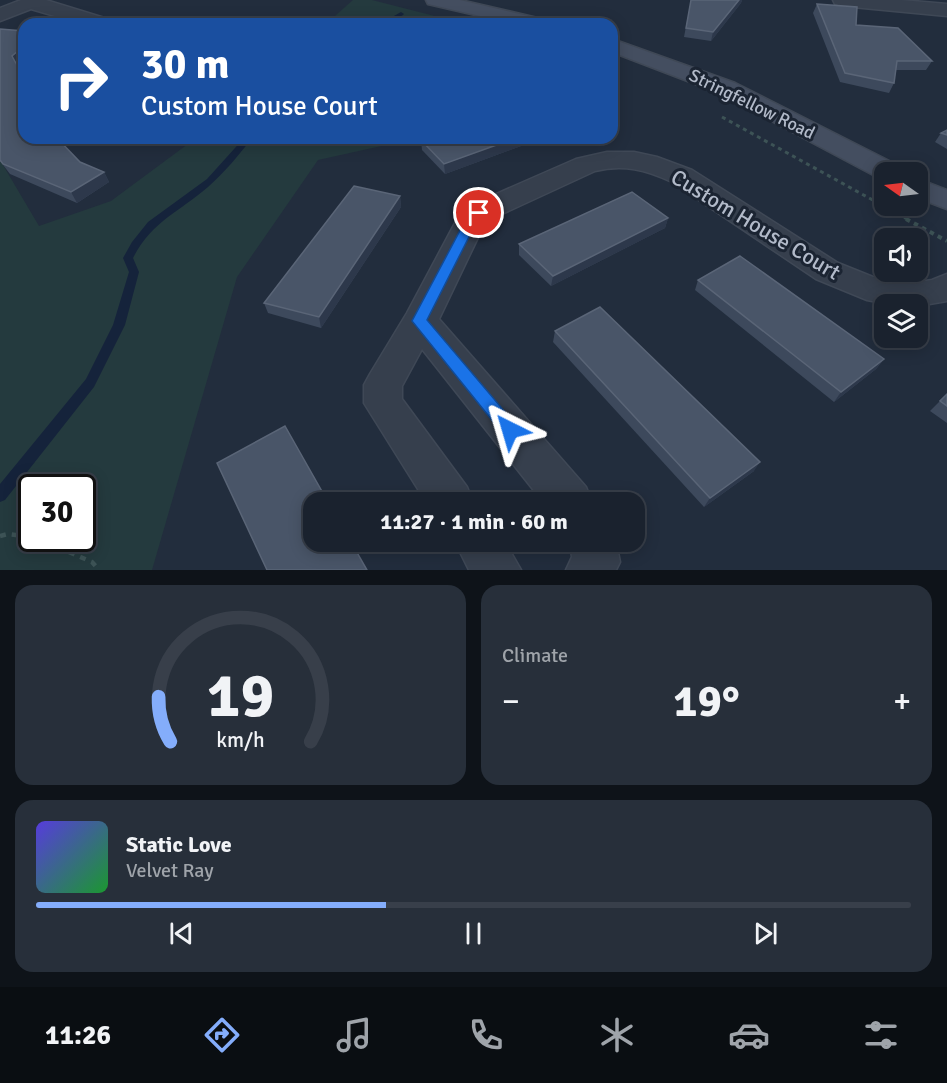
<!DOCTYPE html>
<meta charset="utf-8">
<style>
body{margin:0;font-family:Signika,sans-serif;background:#272f3a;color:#f1f3f6;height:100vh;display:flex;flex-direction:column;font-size:22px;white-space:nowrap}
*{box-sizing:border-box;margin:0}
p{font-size:20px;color:#9fa4aa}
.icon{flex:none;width:33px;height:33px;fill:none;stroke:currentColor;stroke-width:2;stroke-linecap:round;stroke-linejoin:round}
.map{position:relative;height:570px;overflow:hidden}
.side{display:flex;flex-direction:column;gap:15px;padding:15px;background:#0e1319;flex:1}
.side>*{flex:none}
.hud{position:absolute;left:18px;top:18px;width:600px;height:126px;border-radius:18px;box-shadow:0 3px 15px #0003,0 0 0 2px #383f4a;background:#1a4fa0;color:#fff;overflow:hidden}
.needle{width:39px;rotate:284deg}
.buttons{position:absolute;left:874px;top:162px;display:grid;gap:12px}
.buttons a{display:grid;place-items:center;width:54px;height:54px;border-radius:12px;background:#1a222e;box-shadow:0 3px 15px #0003,0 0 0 2px #383f4a;font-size:30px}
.speed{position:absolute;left:18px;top:474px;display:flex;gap:12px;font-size:30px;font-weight:700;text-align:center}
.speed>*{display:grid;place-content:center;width:78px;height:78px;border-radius:50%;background:#1a222e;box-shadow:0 3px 15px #0003,0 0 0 2px #383f4a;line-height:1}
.speed .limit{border:3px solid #111;border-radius:9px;background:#fff;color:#111}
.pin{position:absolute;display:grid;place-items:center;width:51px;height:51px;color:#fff;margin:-26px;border:3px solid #fff;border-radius:50%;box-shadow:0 2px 6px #0007}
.me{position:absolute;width:66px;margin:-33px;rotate:320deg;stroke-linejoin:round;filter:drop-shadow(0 0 4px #0008)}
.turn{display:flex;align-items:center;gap:21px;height:126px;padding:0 24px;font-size:27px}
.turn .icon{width:78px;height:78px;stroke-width:2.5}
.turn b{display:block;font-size:42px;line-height:51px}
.big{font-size:45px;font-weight:700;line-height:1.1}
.side .tile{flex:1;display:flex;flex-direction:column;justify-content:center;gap:9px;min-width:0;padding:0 21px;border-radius:18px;background:#272f3a}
.side .dial{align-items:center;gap:0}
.dial svg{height:156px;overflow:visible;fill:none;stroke:#383f4a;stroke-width:7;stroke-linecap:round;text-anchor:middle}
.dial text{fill:#f1f3f6;stroke:none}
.song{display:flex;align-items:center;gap:18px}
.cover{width:72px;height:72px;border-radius:9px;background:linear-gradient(135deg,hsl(250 70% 55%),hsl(130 70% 35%))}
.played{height:6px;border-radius:3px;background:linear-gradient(90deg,#84adfb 40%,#383f4a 40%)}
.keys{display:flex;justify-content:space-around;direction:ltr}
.heat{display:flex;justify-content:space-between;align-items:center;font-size:33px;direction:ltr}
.side .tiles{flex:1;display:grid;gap:15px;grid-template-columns:1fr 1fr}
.tile:last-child{grid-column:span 2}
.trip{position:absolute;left:303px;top:492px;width:342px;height:60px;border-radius:18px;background:#1a222e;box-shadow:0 3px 15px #0003,0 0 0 2px #383f4a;font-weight:700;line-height:60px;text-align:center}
.tab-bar{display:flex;height:96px;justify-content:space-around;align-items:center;background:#0a0e12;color:#9fa4aa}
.tab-bar .icon{width:42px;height:42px}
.tab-bar .on{color:#84adfb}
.tab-bar b{font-size:27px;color:#f1f3f6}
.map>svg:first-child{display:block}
</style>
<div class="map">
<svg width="947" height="570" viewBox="0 0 947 570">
<rect width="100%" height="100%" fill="#222d3d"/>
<g fill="#243a3e" fill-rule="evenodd">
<polygon points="353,0 372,0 466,24 326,24"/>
<path d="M196,138H400L395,143L318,160L237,277L152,570H0V160L39,226L111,201ZM32,488H82V538H32Z"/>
</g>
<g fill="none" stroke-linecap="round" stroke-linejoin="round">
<g fill="#15233b" fill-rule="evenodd">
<polygon points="401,12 404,14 403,15 388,24 380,24"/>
<path d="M244,138H252C239,155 224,173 208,187C178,213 152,221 133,258L139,272L125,325L94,387L5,500L0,502V484L86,379L113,325L129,272L123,258L132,242L148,222L207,179Z"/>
</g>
<g stroke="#3f4856" stroke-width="3">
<g id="street">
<polygon points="21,0 46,0 111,20 114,24 82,24 31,9 0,21 0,8"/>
<polygon points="833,0 901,0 947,4 947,16 842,6 835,4"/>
<path d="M607,152H634L657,157L692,170L838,263L873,277L906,284L932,280L947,274V301L918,306V304H888L867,300L816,279L672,182C646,170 624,164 595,171L489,220L483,227L439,319L586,487L592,502H543L422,349L402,386V399L467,487L473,502H426L364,403V385L370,374L407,313L455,223L469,206L576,159Z"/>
<polygon points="455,542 505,542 521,570 469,570"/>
<polygon points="570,542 616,542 620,562 616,570 566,570 572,557"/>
</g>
</g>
<g stroke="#3f4856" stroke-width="3">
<g id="secondary">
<polygon points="426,0 460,0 546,20 549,24 514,24 428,4"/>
<polygon points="612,39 735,83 899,166 903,172 885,172 885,179 879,178 719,93 612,52"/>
<polygon points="918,179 947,190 947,209 918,198"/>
</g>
</g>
<polyline stroke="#3d5356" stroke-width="3" stroke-dasharray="4 4" stroke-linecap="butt" points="722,117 909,220"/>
<polyline stroke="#3d5356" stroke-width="4" stroke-dasharray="4.5 4.5" stroke-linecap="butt" points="906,219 947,241"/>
<g stroke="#3d5356" stroke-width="4.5" stroke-dasharray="6 6" stroke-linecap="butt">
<polyline points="0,536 8,534 32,537"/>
<polyline points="36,538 92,562 99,570"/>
</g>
<use href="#street" fill="#363f4d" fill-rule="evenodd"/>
<use href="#secondary" fill="#444e60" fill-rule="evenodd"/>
</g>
<g fill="#3d495c">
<polygon points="691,0 742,0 741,3 711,41 684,37"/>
<polygon points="817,4 856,25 932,61 926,70 896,70 894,83 889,93 840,82 813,13"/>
<polygon points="0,29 24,31 24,60 17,65 24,138 104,172 109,182 77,203 10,174 0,161"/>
<polygon points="947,130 947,149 935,142 941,133"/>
<polygon points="543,138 445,174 422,150 421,140"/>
<polygon points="400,196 401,207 321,328 268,313 264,303"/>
<polygon points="668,218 665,228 551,286 519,255 519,244"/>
<polygon points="698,280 884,359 876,369 834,402 695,290"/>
<polygon points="555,331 754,471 704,507 553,342"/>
<polygon points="947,394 947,423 930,411"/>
</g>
<g fill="#2d384b">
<polygon points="739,0 742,0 741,3 711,41 713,32"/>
<polygon points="24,46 24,60 17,65 12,56"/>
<polygon points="516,138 543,138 445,174 444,164"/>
<polygon points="104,172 109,182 77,203 71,192"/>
<polygon points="400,196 401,207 321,328 319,317"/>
<polygon points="668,218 665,228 551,286 553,276"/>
<polygon points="884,359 876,369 834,402 841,392"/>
<polygon points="760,462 754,471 704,507 710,498"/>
</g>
<g fill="#495568" stroke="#5a6577" stroke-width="1.5">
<polygon points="691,0 739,0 713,32 686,28"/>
<polygon points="817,4 857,7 856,25 898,28 932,61 897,61 894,83 845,73"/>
<polygon points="0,29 24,31 24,46 12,56 24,78 24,95 20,96 24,99 24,138 57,138 80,162 104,172 71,192 3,164 0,160"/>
<polygon points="947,130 947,135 941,133"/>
<polygon points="427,138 516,138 444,164 421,140"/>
<polygon points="354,186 400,196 319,317 264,303"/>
<polygon points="632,192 668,218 553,276 519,244"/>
<polygon points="740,256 884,359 841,392 698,280"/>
<polygon points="600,307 760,462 710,498 555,331"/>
<polygon points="947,394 947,406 940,401"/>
<polygon points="285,426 328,502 314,502 314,542 351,542 367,570 267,570 217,463"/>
</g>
<polygon fill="#1a73e8" stroke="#114b97" stroke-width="1.5" points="479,209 485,213 475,225 427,320 516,425 518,430 516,435 510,437 504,435 412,321 464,223 475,210"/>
<g text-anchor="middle" stroke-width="6" stroke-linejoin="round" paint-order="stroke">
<g font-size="18" fill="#b2bac9" stroke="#1b2432">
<text transform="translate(752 104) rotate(26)" y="6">Stringfellow Road</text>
</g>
<g font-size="22" fill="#b2bac9" stroke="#1b2432">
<text transform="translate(756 224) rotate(31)" y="8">Custom House Court</text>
</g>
</g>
</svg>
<div class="buttons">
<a><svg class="needle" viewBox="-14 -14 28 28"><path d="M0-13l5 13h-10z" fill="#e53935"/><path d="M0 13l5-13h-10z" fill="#9fa4aa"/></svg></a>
<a><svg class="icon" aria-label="sound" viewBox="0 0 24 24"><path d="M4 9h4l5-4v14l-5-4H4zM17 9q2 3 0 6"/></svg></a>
<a><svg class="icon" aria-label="layers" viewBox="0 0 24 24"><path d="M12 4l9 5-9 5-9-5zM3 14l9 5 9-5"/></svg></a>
</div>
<div class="speed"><div class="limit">30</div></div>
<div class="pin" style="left:479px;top:213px;background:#d93025"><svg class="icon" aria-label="arrive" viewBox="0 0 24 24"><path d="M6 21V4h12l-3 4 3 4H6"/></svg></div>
<svg class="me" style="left:510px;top:430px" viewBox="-20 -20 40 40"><path d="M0-17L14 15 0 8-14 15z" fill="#1a73e8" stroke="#fff" stroke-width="4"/></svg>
<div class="trip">11:27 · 1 min · 60 m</div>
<div class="hud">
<div class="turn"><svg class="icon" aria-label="right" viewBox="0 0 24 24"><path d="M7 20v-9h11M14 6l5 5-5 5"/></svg><div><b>30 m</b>Custom House Court</div></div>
</div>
</div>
<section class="side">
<div class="tiles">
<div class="tile dial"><svg viewBox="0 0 100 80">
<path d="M14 69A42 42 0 1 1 86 69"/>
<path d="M14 69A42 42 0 0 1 8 46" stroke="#84adfb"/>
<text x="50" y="56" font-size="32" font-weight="700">19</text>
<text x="50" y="72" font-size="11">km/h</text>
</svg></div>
<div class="tile"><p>Climate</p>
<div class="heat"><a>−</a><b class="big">19°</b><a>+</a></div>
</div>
<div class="tile">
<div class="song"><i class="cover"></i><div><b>Static Love</b><p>Velvet Ray</p></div></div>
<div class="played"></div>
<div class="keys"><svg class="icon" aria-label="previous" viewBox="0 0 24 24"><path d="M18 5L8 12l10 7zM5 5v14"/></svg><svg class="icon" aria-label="pause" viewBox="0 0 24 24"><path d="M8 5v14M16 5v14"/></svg><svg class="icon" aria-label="next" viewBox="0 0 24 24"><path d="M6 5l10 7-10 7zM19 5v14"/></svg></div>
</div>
</div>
</section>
<nav class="tab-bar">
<b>11:26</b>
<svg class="icon on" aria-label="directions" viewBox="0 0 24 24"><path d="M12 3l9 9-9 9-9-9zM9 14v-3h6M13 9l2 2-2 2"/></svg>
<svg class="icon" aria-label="music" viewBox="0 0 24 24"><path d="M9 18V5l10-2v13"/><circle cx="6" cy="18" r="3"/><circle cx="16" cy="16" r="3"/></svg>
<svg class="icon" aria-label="phone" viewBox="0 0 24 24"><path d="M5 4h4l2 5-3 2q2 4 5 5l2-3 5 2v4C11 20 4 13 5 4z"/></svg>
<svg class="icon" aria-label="climate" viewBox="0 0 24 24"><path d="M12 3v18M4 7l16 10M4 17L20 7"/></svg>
<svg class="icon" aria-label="car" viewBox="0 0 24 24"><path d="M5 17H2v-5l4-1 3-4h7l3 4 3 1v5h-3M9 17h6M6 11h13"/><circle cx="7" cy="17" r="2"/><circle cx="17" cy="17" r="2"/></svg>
<svg class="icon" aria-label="filters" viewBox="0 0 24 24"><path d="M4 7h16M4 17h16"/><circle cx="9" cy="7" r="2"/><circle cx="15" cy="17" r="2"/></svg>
</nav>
